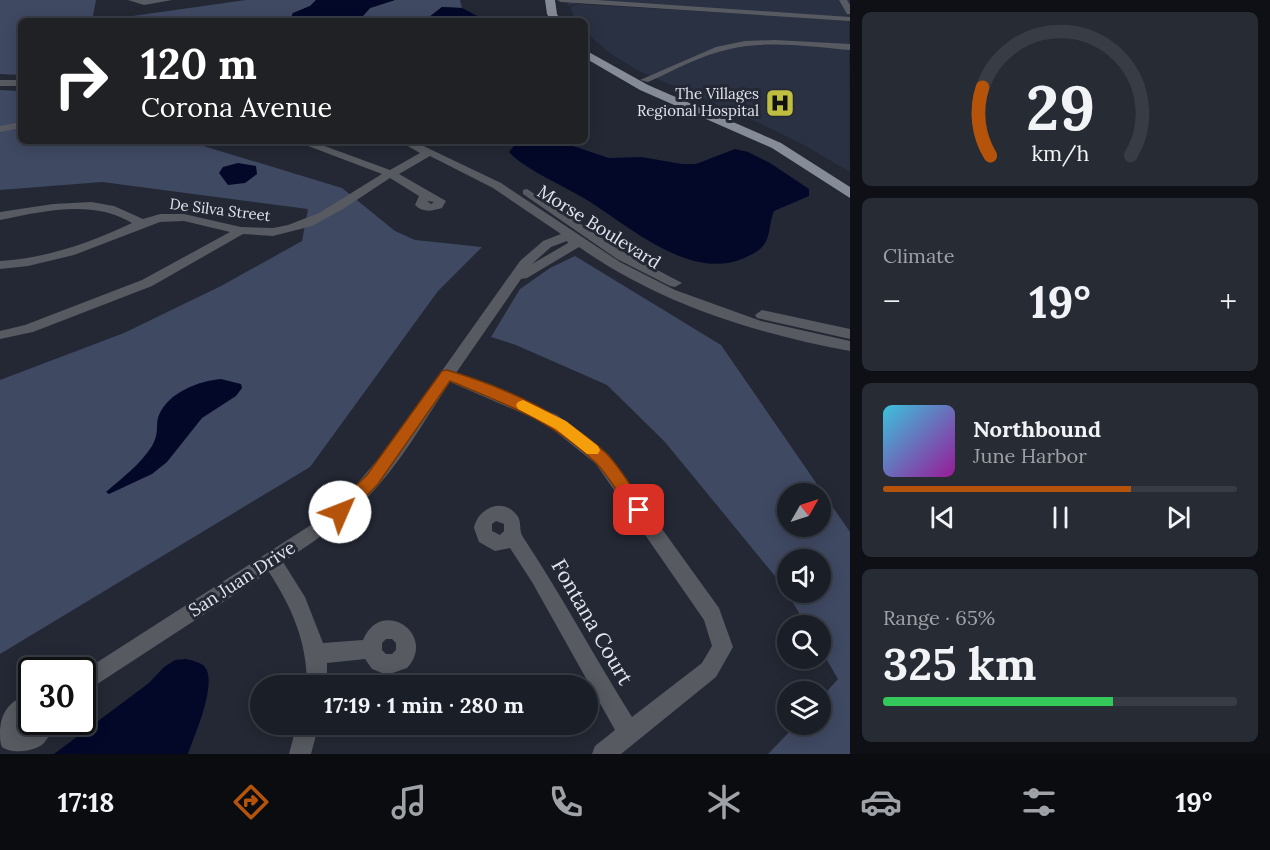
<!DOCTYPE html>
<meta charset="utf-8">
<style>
body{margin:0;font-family:Lora,serif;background:#272b33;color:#f1f3f6;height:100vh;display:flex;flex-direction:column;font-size:22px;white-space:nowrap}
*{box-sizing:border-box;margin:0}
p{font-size:20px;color:#9fa2a7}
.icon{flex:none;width:33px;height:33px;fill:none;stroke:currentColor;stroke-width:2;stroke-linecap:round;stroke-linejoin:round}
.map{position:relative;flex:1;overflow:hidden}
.side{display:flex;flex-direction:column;gap:12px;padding:12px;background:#0e1015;width:420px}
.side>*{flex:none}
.guide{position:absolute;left:18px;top:18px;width:570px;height:126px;border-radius:9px;box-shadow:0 3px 15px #0003,0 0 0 2px #383c44;background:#202124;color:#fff;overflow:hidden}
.needle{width:39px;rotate:51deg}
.tools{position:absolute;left:777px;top:483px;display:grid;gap:12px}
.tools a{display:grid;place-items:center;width:54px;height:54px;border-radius:50%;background:#1a1e27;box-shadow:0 3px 15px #0003,0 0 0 2px #383c44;font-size:30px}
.speed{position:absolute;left:18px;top:657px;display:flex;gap:12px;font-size:30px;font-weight:700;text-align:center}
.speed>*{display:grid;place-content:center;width:78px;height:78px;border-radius:50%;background:#1a1e27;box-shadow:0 3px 15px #0003,0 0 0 2px #383c44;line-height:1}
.speed .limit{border:3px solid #111;border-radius:9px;background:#fff;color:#111}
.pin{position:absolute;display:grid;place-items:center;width:51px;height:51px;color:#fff;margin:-26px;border-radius:12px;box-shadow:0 3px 9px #0006}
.me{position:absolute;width:66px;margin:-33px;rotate:46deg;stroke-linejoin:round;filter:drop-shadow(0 0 4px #0008)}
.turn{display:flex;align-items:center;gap:21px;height:126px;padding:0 24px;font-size:27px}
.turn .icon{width:78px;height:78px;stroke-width:2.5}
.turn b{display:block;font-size:42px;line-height:51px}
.big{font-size:45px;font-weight:800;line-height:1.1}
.side .tile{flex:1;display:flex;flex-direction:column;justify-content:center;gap:9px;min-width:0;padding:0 21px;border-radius:9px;background:#272b33}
.side .dial{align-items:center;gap:0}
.dial svg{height:156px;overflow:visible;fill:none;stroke:#383c44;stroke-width:7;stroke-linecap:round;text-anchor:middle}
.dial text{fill:#f1f3f6;stroke:none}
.song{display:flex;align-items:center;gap:18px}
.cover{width:72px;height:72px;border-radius:9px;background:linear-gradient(135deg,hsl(190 70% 55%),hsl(300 70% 35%))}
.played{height:6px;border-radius:3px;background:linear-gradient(90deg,#b45309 70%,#383c44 70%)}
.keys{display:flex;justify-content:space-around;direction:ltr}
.heat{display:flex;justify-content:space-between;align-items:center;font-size:33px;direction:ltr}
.charge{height:9px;border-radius:4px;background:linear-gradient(90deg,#34c759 65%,#383c44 0)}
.trip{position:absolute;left:250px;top:675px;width:348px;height:60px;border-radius:30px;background:#1a1e27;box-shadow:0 3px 15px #0003,0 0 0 2px #383c44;font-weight:800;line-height:60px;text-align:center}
.menu{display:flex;height:96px;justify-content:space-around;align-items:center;background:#0a0c10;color:#9fa2a7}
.menu .icon{width:42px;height:42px}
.menu .selected{color:#b45309}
.menu b{font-size:27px;color:#f1f3f6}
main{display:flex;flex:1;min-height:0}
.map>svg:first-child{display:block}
</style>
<main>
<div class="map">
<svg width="850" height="754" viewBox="0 0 850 754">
<rect width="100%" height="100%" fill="#232834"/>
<g fill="#2a3142">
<polygon points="569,0 850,0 850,20 578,3 568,6"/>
<polygon points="578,4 849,20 850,172 804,145 759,123 637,70 611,54 585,32 585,21 576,21 570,7"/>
</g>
<g fill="#3f4962" fill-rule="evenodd">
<polygon points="0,0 96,0 92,21 21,21 21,75 0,74"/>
<polygon points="246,0 316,0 310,6 292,14 292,21 97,21"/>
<polygon points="395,0 460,0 462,8 442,7 424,21 349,21 363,16 370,8"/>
<polygon points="0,90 21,91 21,141 187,141 342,188 395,231 415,240 482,247 438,291 310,467 0,654 0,380 124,333 221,286 302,241 308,209 102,182 0,190"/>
<path d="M575,256L721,345L850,532V754H768L796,725L820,724L821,698L838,679L821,650L820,626L806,625L784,587L665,442L607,385L516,345L491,337L520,289L550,268ZM788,494H820V526H788ZM788,560H820V592H788Z"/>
</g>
<g fill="#030829">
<polygon points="316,0 395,0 370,8 363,16 349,21 290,19 293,13 310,6"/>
<polygon points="442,7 462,8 487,21 424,21"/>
<path d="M518,141H558L609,158L641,157L682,164H696L735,149L748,152L770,163L809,189V196L774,211C769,222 771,237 763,246C758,252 751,255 744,258C691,282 629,226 587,200C566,187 524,169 509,152Z"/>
<polygon points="238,163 256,166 257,174 245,183 228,185 219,173 223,167"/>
<path d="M221,379L241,384L242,388L236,396L202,418L167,462L152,474L109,494L106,492C123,477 140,465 152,446C160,432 155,425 159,415C169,392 199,381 221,379Z"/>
<path d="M186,659C191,660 199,662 204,666C219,681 194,737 188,754H54L149,683L164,667L175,660Z"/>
</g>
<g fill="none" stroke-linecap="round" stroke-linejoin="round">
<g fill="#575a60" fill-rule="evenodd">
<polygon points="128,0 172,0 144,5"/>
<polygon points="557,0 597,0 850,17 850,21 561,2"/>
<polygon points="839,0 847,0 850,5 850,14 847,14"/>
<path d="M775,40L850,44V50C811,47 769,40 730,49C701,55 675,70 648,82L640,80L716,47L745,41Z"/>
<rect x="0" y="80" width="21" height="6"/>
<polygon points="21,122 21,128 0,132 0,126"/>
<path d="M295,141H311L390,170L420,153L399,141H413L501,183L620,262L675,290L761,321L850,341V351C754,333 660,304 579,247L527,278L521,279L456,373L557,415L608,454L719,608L733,647L716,677L621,754H592L595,746L615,730L532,582L510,548L495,551L479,542L474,528C477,510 500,497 515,513C523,520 518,530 523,537C562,596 595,658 632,717L702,663L712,646L704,620L596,464L545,423L450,382C424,421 400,464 367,498C342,523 313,542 283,562L305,597L323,643L363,640C381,596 438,634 407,668L387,675L372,669L365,659L327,663V686H307C307,641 292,608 269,572L82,694V672L314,523L349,493L385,451L520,261L543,241L561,234L493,188L430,156L399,174L446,201L442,208C432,211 423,213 415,205L419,196L390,178L343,209L312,226L273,236L243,234L152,286L33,332L0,339V331L25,325L142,280L230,232L184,221L160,222L74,255L28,266L0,269V261C47,258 90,243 132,223C93,199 43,211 0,220V212L53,204L91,202L114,206L143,219L160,214H184L241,227L273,228L288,225L319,213L382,174ZM427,201L434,202L431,204ZM567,241L568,243L532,264L551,247ZM496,521L504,524V531L500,535L492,531V524ZM386,639H392L396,643V650L392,654H386L382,650V643Z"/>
<polygon points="527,189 625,253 682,283 675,287 670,286 617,259 523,194 523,190"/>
<polygon points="762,310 850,329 850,339 757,318 755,315"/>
<path d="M32,694V715L22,722L19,733L25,731L33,722H55C52,729 49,737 44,743C35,752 11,754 2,747C0,743 0,738 0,734C0,712 10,699 32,694Z"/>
<polygon points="297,724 319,724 311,754 289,754"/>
</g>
<g fill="#868b98" fill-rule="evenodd">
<polygon points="545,0 555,0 557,14 561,21 551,21 547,14"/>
<polygon points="585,50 648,85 781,143 850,187 850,198 772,148 640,90 585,58"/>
</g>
</g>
<path fill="#b45309" stroke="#753606" stroke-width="1.5" d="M447,370C504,387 562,413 606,453C621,468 632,489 644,506L647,510L644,515L639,517L633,515C621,498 610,477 595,462C551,420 505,404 450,381L378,484L346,517L340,519L334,517L332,512L334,507L367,475L442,371Z"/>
<polygon fill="#f59e0b" points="523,400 566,421 598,446 600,450 598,454 587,454 556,429 518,409 516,405 518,402"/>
<defs>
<g id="hospital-square" transform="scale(1.5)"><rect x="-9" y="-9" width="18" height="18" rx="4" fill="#bfbe41" stroke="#232834"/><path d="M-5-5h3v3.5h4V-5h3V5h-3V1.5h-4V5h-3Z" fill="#111"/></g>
</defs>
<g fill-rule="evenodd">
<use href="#hospital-square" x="780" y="103"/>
</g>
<g text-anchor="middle" stroke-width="6" stroke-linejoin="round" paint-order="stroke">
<g font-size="15" fill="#e1e4ec" stroke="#232834" text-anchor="end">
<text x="759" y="99">The Villages<tspan x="759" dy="17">Regional Hospital</tspan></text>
</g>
<g font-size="15" fill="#e1e4ec" stroke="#232834">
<text transform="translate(220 210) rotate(7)" y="5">De Silva Street</text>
</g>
<g font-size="18" fill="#e1e4ec" stroke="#232834">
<text transform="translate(599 227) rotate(32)" y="6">Morse Boulevard</text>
<text transform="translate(242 579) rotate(-33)" y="6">San Juan Drive</text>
</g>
<g font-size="21" fill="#e1e4ec" stroke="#232834">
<text transform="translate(592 622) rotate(60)" y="7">Fontana Court</text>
</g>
</g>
</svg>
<div class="tools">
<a><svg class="needle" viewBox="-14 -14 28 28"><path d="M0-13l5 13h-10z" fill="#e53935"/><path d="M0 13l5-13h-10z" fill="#9fa2a7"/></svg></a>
<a><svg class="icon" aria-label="sound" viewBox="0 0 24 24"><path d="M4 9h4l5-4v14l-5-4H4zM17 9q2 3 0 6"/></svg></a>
<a><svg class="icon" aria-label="search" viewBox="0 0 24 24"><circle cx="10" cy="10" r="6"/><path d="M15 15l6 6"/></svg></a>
<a><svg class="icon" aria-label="layers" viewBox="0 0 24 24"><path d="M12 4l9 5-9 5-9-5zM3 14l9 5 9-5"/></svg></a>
</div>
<div class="speed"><div class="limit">30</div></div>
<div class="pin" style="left:639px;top:510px;background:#d93025"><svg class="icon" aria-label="arrive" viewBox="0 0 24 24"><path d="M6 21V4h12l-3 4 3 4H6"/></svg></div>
<svg class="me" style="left:340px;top:512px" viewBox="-20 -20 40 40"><circle r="19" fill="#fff"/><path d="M0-13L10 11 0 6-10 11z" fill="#b45309"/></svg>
<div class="trip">17:19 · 1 min · 280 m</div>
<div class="guide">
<div class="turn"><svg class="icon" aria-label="right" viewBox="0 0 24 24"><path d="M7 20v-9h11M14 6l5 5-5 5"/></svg><div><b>120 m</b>Corona Avenue</div></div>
</div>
</div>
<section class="side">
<div class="tile dial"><svg viewBox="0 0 100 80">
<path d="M14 69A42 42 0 1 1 86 69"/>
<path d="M14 69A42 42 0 0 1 10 34" stroke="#b45309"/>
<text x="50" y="56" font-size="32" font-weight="700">29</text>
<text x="50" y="72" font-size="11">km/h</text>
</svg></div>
<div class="tile"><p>Climate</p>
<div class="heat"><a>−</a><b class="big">19°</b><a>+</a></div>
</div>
<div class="tile">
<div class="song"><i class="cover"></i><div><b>Northbound</b><p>June Harbor</p></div></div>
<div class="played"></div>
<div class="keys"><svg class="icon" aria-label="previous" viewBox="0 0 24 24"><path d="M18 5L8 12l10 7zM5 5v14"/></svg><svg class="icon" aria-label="pause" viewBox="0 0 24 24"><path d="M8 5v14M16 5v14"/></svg><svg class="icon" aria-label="next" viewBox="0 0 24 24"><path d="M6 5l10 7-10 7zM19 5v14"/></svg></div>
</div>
<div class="tile"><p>Range · 65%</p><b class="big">325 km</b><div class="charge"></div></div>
</section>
</main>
<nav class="menu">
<b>17:18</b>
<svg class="icon selected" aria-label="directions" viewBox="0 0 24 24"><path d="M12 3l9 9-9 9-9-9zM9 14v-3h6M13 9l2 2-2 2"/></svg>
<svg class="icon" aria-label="music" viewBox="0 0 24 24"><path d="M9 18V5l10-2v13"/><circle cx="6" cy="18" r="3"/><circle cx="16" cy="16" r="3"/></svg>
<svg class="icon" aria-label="phone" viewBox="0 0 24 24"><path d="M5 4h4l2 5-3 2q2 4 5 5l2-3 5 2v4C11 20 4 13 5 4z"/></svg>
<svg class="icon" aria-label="climate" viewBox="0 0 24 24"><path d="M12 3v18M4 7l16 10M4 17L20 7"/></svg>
<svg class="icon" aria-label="car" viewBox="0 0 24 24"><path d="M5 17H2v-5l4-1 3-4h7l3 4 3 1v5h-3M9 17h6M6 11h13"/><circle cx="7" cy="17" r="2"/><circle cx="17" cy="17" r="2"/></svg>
<svg class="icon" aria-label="filters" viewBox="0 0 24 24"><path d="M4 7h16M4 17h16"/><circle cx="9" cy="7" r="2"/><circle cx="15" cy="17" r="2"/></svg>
<b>19°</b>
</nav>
